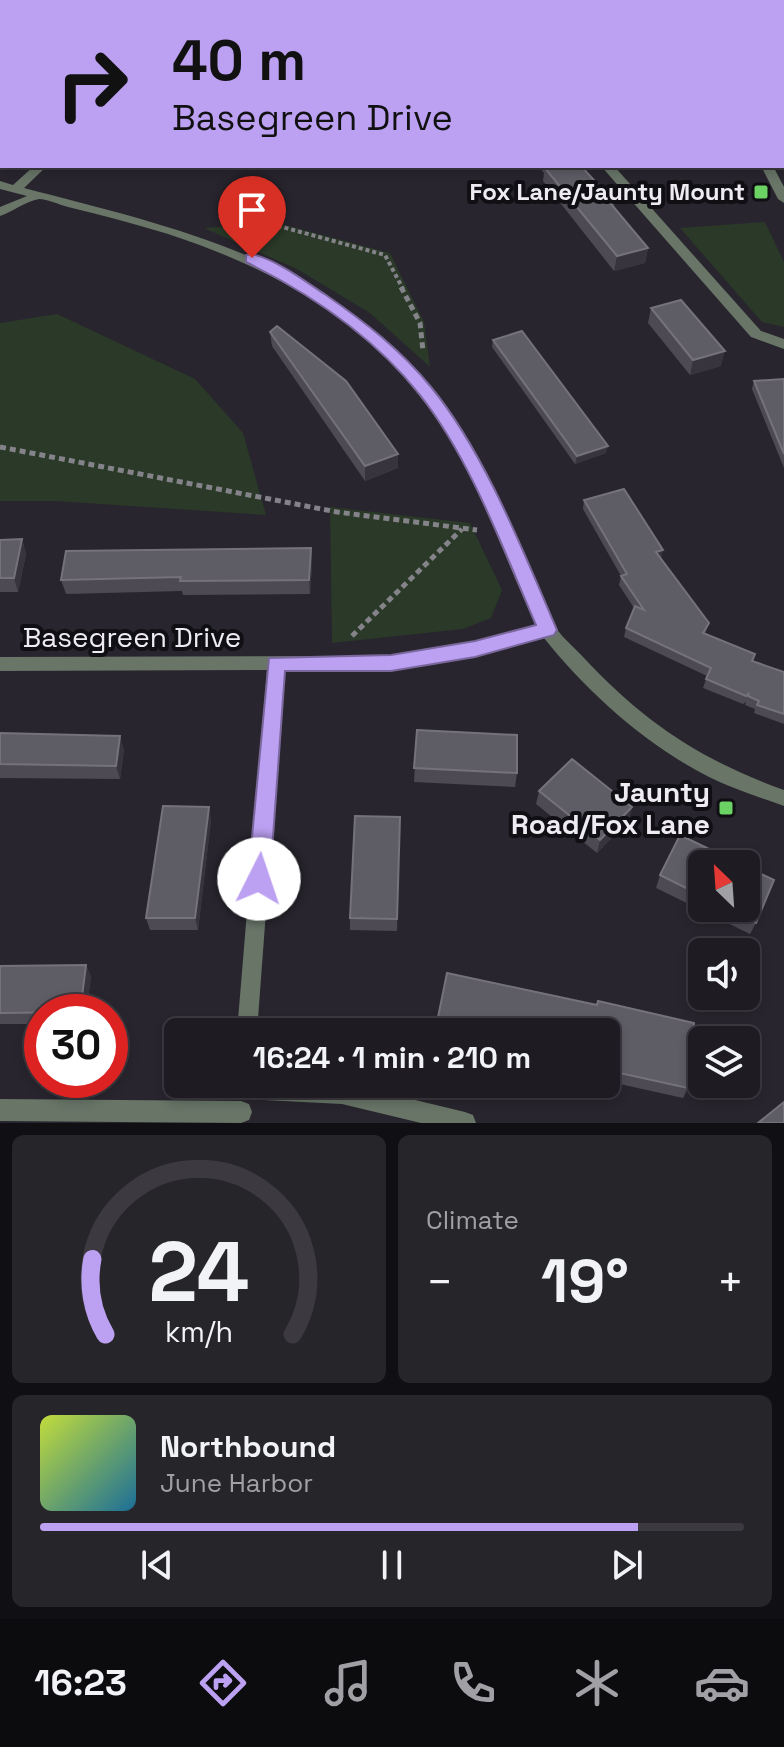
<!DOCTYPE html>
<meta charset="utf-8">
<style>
body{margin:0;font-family:"Space Grotesk",sans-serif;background:#26252a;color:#f1f3f6;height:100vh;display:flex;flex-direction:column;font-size:30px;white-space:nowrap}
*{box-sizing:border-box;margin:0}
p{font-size:26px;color:#a1a1a5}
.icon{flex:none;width:44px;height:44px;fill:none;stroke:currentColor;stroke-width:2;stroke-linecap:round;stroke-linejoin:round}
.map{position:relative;height:1123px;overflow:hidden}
.details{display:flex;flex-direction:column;gap:12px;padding:12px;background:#100f13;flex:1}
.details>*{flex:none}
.banner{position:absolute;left:0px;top:0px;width:784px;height:168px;box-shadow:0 4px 12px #0003,0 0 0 2px #3c3a40;background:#bca0f2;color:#111;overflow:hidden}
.needle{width:52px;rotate:335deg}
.fabs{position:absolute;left:688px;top:850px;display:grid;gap:16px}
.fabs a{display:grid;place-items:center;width:72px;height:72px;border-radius:12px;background:#1e1c22;box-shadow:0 4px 12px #0003,0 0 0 2px #3c3a40;font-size:40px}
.speed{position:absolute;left:24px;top:994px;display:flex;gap:16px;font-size:40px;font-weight:700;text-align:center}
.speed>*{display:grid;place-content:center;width:104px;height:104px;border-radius:50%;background:#1e1c22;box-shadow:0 4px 12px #0003,0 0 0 2px #3c3a40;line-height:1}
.speed .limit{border:12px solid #d22;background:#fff;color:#111}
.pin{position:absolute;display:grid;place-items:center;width:68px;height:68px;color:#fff;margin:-82px -34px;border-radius:50% 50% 50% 0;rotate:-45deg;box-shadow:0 0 8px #0007}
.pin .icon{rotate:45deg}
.me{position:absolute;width:88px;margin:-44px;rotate:4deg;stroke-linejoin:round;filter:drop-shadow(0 0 6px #0008)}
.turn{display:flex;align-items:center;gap:28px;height:168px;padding:0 40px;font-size:36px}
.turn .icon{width:104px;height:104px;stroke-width:2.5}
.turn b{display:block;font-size:56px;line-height:68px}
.big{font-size:60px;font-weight:700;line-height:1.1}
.details .tile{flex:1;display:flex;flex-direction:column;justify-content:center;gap:12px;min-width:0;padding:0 28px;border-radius:12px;background:#26252a}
.details .dial{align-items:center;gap:0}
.dial svg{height:208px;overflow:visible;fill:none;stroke:#3c3a40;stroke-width:7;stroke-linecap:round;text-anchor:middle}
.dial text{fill:#f1f3f6;stroke:none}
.song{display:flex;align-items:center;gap:24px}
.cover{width:96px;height:96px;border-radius:12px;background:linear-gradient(135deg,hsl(70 70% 55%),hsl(200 70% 35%))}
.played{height:8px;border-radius:4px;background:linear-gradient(90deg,#bca0f2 85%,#3c3a40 85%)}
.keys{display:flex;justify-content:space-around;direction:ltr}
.heat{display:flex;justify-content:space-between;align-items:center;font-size:44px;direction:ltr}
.details .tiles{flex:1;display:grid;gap:12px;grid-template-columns:1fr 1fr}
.tile:last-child{grid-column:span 2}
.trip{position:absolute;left:164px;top:1018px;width:456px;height:80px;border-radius:12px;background:#1e1c22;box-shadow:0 4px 12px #0003,0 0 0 2px #3c3a40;font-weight:700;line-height:80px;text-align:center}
.menu{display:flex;height:128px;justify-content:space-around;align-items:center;background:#0c0b0e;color:#a1a1a5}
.menu .icon{width:56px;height:56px}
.menu .selected{color:#bca0f2}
.menu b{font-size:36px;color:#f1f3f6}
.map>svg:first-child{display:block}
</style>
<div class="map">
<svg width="784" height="1123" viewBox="0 0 784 1123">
<rect width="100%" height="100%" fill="#28252e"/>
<g fill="#2a3928">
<polygon points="765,222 784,262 784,327 762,322 680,228"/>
<polygon points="277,223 390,253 424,322 430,367 370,313 297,269 204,228"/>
<polygon points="57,314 195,379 243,433 266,515 56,501 0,501 0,323"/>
<polygon points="330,507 470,523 502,590 491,618 463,629 332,643"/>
</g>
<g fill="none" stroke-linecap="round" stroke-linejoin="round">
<polyline stroke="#85838a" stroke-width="4" stroke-dasharray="4 3" stroke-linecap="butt" points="236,229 275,225 385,255 403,289"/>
<g stroke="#85838a" stroke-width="5" stroke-dasharray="6 4" stroke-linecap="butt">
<polyline points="401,287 420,323 423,351"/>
<polyline points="0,447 337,512 477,530"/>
<polyline points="352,636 462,529"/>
</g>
<g fill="#687567" fill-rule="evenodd">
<polygon points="531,0 541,0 542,2 532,2"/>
<rect x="0" y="37" width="2" height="6"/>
<path d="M34,166H47L24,188C158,223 298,253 401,355C455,409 491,480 521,550C531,574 539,599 552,622C560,636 573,646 584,658C645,723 701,760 784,790V806C759,797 733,789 709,777C646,745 588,693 544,638L475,656L391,670H284L257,1032H237L267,670L0,671V657L391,656L475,642L538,626C511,576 494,521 468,471C401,343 302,278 168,234C135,224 102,215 68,207C60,205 47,199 39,199C26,201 12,212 0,216V207L27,196L0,189V181L13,185Z"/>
<polygon points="601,166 614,166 761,331 784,339 784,349 751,337"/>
<polygon points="234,1084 349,1084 465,1112 473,1115 476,1123 421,1123 342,1104 243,1099 235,1096 232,1088"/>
<polygon points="0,1099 241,1101 249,1104 252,1112 249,1120 241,1123 0,1121"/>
</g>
<g fill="#687567" fill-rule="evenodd">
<polygon points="679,0 689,0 690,2 680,2"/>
<polygon points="761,166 773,166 784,187 784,203 778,199"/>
</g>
</g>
<g fill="#4d4a53">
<polygon points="538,166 581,166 648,248 645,263 614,271 543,181 544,173"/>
<polygon points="651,308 721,366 690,375 648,323"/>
<polygon points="270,332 398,468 365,481 272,346"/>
<polygon points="493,340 606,453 575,464 492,347"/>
<polygon points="784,379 784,468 752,389 754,381"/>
<polygon points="584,500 661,559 709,623 705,634 755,654 752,661 784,672 784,724 754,713 755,709 745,705 746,702 743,704 703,688 707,676 624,637 626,628 634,608 619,585 621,576 583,509"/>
<polygon points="22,539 26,554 18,592 0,592 0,540"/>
<polygon points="311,548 312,563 310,594 183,595 182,591 66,594 61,580"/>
<polygon points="417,730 517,773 515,787 414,782"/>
<polygon points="0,733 124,749 120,779 0,778"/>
<polygon points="539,791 632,807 629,820 597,853 536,804"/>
<polygon points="400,817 397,931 350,930 350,918"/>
<polygon points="211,820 198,930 150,930 146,918"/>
<polygon points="702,864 702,908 746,908 756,923 750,934 656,888 660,875"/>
<polygon points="86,965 91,977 86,1012 42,1012 42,1024 0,1024 0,966"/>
<polygon points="597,1005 688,1088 683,1098 606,1081 606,1032"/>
</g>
<g fill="#37343d">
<polygon points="648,248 645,263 614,271 617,256"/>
<polygon points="725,351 721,366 690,375 693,360"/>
<polygon points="608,446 606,453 575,464 577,456"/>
<polygon points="398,454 398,468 365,481 365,466"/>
<polygon points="22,539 26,554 18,592 14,578"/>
<polygon points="311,548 312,563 310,594 309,580"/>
<polygon points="663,550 661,559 656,552"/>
<polygon points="120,736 124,749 120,779 116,766"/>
<polygon points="209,807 211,820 198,930 195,918"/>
<polygon points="632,807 629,820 597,853 600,840"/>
<polygon points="86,965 91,977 86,1012 80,1012"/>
</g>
<g fill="#5e5c64" stroke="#75727a" stroke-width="2">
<polygon points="0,0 33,0 37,2 2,2 2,28 0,28"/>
<polygon points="545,166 581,166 615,203 611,204 648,248 617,256 544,167"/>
<polygon points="681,300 725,351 693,360 651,308"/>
<polygon points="277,326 346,381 398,454 365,466 270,332"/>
<polygon points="522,331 608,446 577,456 493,340"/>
<polygon points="784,379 784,454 754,381"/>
<polygon points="624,489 663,550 656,552 709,623 703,633 755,654 752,661 784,672 784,714 757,705 759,701 748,696 749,693 746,696 706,679 711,668 626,628 635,606 644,610 621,576 627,574 584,500"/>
<polygon points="22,539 14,578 0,578 0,540"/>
<polygon points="311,548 309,580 180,581 181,577 61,580 66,551"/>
<polygon points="417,730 517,735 517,773 414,768"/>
<polygon points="0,733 120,736 116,766 0,764"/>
<polygon points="572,759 632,807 600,840 539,791"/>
<polygon points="163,806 209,807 195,918 146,918"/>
<polygon points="355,816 400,817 397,919 350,918"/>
<polygon points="680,835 740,864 702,864 702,896 660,875"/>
<polygon points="746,867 774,880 756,923 726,908 746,908"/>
<polygon points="86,965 80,1012 0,1013 0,966"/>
<polygon points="447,973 597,1005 598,1001 694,1023 688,1088 606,1070 606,1032 435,1032"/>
<polygon points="784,1102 784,1123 758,1123"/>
</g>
<path fill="#bca0f2" stroke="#7a689d" stroke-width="2" d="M252,254C279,261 303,280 326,295C365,322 401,350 431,387C484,451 524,553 557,630L554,635L475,657L391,671H285L270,879L267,886L259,889L251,886L248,879L269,658L391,655L475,641L536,625C504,551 470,458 420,395C375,338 311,294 246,262V255Z"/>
<g fill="#6ad363" stroke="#100f13" stroke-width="3">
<rect x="753" y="184" width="16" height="16" rx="4"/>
<rect x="718" y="800" width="16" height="16" rx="4"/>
</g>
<g text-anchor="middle" stroke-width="8" stroke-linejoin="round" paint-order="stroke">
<g font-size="24" font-weight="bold" fill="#eeecf2" stroke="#100f13" text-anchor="end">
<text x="745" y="200">Fox Lane/Jaunty Mount</text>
</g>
<g font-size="28" fill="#eeecf2" stroke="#100f13">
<text x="132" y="647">Basegreen Drive</text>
</g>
<g font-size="28" font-weight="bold" fill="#eeecf2" stroke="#100f13" text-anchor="end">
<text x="710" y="802">Jaunty<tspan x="710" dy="32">Road/Fox Lane</tspan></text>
</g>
</g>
</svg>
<div class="fabs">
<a><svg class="needle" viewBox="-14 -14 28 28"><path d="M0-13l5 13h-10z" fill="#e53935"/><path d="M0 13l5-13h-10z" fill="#a1a1a5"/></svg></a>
<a><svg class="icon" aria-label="sound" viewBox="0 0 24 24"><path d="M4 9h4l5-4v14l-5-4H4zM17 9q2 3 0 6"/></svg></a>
<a><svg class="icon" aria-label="layers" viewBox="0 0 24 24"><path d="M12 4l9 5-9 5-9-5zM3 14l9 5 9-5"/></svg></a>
</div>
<div class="speed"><div class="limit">30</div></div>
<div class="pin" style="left:252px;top:258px;background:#d93025"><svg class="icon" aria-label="arrive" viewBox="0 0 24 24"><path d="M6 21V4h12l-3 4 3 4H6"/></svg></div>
<svg class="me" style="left:259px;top:879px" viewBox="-20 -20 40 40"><circle r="19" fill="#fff"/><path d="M0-13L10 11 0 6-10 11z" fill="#bca0f2"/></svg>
<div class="trip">16:24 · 1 min · 210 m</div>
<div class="banner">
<div class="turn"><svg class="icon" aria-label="right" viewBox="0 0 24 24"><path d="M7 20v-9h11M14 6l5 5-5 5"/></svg><div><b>40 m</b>Basegreen Drive</div></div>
</div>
</div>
<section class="details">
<div class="tiles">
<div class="tile dial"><svg viewBox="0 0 100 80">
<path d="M14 69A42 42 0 1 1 86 69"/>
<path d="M14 69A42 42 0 0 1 9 40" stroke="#bca0f2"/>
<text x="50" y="56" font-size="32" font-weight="700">24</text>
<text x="50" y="72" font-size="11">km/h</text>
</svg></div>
<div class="tile"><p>Climate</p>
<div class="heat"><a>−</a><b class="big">19°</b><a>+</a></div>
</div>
<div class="tile">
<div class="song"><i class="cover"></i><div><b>Northbound</b><p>June Harbor</p></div></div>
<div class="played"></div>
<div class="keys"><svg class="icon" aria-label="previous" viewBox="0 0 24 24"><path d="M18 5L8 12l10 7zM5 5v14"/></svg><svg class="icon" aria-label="pause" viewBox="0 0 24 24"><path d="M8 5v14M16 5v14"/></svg><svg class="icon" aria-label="next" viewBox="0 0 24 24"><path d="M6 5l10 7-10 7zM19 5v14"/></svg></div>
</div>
</div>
</section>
<nav class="menu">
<b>16:23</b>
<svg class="icon selected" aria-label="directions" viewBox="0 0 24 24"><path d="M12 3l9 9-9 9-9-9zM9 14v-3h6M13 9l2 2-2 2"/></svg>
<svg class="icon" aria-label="music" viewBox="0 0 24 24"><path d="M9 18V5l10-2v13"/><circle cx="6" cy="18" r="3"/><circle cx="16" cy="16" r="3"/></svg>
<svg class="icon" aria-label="phone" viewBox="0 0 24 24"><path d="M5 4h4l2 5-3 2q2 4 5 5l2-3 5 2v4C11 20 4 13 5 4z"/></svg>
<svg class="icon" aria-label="climate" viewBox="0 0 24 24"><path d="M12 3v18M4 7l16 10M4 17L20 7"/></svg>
<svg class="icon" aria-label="car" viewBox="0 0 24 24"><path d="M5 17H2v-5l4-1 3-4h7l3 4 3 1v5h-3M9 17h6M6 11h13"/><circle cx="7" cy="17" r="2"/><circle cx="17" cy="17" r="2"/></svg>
</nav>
